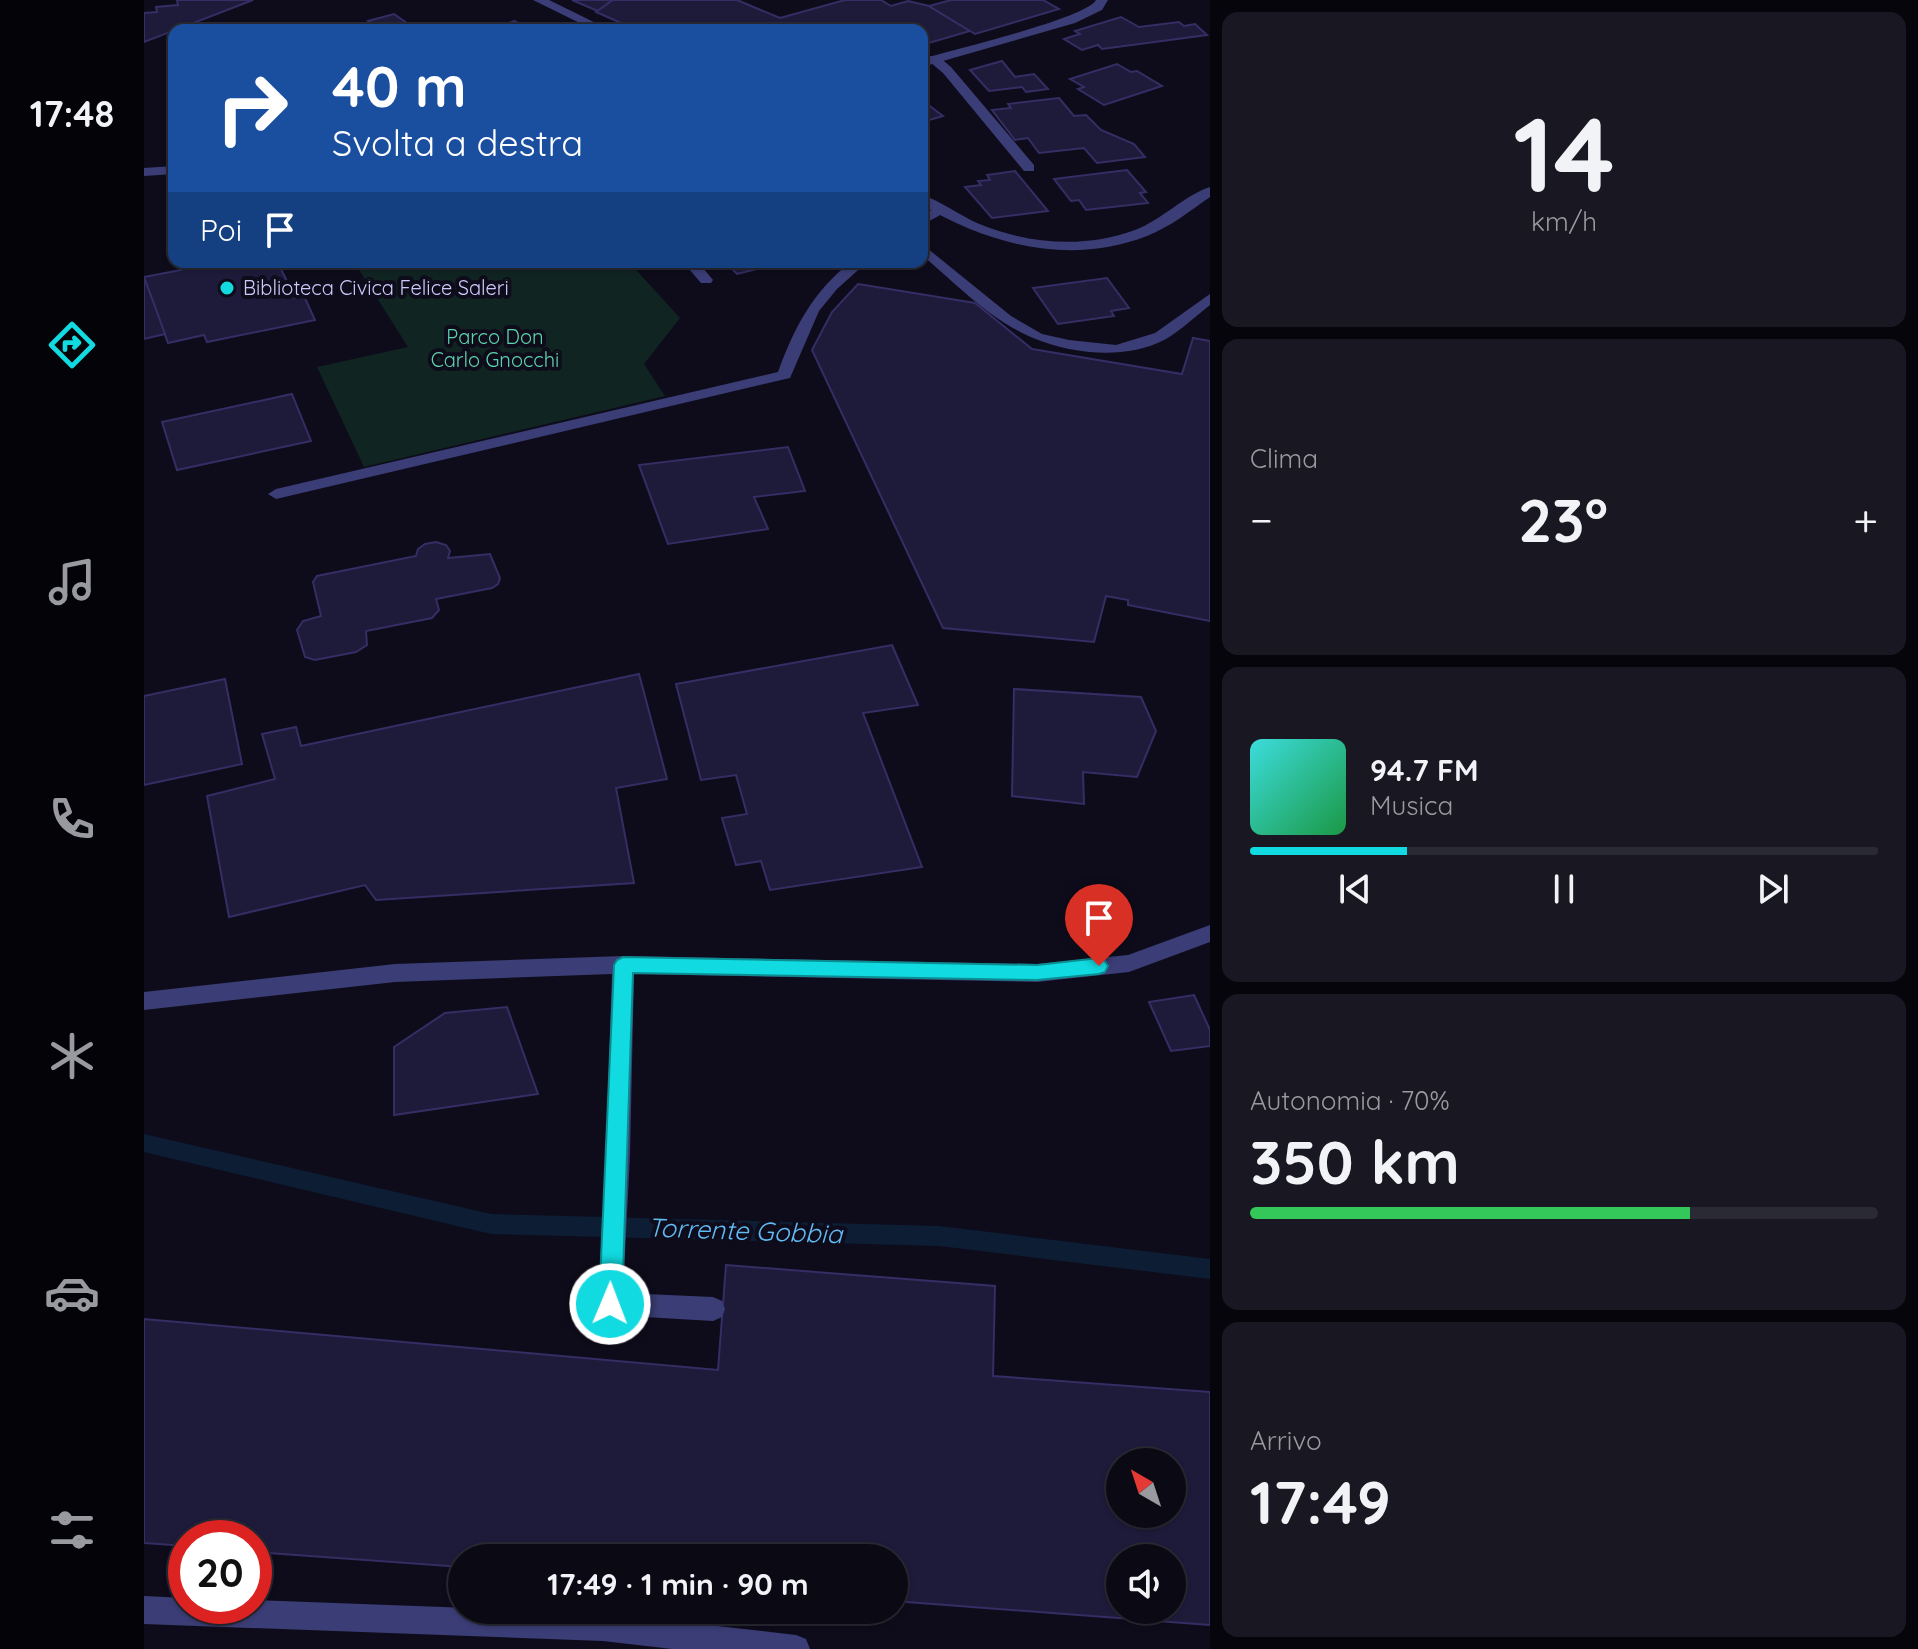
<!DOCTYPE html>
<html lang="it">
<meta charset="utf-8">
<style>
body{margin:0;font-family:Quicksand,sans-serif;background:#181722;color:#f1f3f6;height:100vh;display:flex;flex-direction:column;font-size:30px;white-space:nowrap}
*{box-sizing:border-box;margin:0}
p{font-size:26px;color:#999aa0}
.icon{flex:none;width:44px;height:44px;fill:none;stroke:currentColor;stroke-width:2;stroke-linecap:round;stroke-linejoin:round}
.map{position:relative;flex:1;overflow:hidden}
.details{display:flex;flex-direction:column;gap:12px;padding:12px;background:#06050b;width:708px}
.details>*{flex:none}
.guide{position:absolute;left:24px;top:24px;width:760px;height:244px;border-radius:16px;box-shadow:0 2px 6px #0004,0 0 0 2px #2a2a34;background:#1a4fa0;color:#fff;overflow:hidden}
.needle{width:52px;rotate:321deg}
.tools{position:absolute;left:962px;top:1448px;display:grid;gap:16px}
.tools a{display:grid;place-items:center;width:80px;height:80px;border-radius:50%;background:#0a0914;box-shadow:0 2px 6px #0004,0 0 0 2px #2a2a34;font-size:40px}
.speed{position:absolute;left:24px;top:1520px;display:flex;gap:16px;font-size:40px;font-weight:700;text-align:center}
.speed>*{display:grid;place-content:center;width:104px;height:104px;border-radius:50%;background:#0a0914;box-shadow:0 2px 6px #0004,0 0 0 2px #2a2a34;line-height:1}
.speed .limit{border:12px solid #d22;background:#fff;color:#111}
.pin{position:absolute;display:grid;place-items:center;width:68px;height:68px;color:#fff;margin:-82px -34px;border-radius:50% 50% 50% 0;rotate:-45deg;box-shadow:0 0 8px #0007}
.pin .icon{rotate:45deg}
.me{position:absolute;width:88px;margin:-44px;rotate:1deg;stroke-linejoin:round;filter:drop-shadow(0 0 6px #0008)}
.turn{display:flex;align-items:center;gap:28px;height:168px;padding:0 32px;font-size:36px}
.turn .icon{width:104px;height:104px;stroke-width:2.5}
.turn b{display:block;font-size:56px;line-height:68px}
.then{display:flex;align-items:center;height:76px;padding:0 32px;background:#0003;gap:16px;font-size:30px}
.big{font-size:60px;font-weight:700;line-height:1.1}
.details .widget{flex:1;display:flex;flex-direction:column;justify-content:center;gap:12px;min-width:0;padding:0 28px;border-radius:16px;background:#181722}
.details .dial{align-items:center;gap:0}
.dial b{font-size:104px;line-height:1}
.song{display:flex;align-items:center;gap:24px}
.cover{width:96px;height:96px;border-radius:12px;background:linear-gradient(135deg,hsl(180 70% 55%),hsl(140 70% 35%))}
.played{height:8px;border-radius:4px;background:linear-gradient(90deg,#11dae0 25%,#2a2a34 25%)}
.keys{display:flex;justify-content:space-around;direction:ltr}
.heat{display:flex;justify-content:space-between;align-items:center;font-size:44px;direction:ltr}
.charge{height:12px;border-radius:6px;background:linear-gradient(90deg,#34c759 70%,#2a2a34 0)}
.trip{position:absolute;left:304px;top:1544px;width:460px;height:80px;border-radius:40px;background:#0a0914;box-shadow:0 2px 6px #0004,0 0 0 2px #2a2a34;font-weight:700;line-height:80px;text-align:center}
main{display:flex;flex:1;min-height:0}
.dock{display:flex;flex-direction:column;width:144px;justify-content:space-around;align-items:center;background:#040408;color:#999aa0}
.dock .icon{width:56px;height:56px}
.dock .selected{color:#11dae0}
.dock b{font-size:36px;color:#f1f3f6}
.map>svg:first-child{display:block}
</style>
<main>
<nav class="dock">
<b>17:48</b>
<svg class="icon selected" aria-label="directions" viewBox="0 0 24 24"><path d="M12 3l9 9-9 9-9-9zM9 14v-3h6M13 9l2 2-2 2"/></svg>
<svg class="icon" aria-label="music" viewBox="0 0 24 24"><path d="M9 18V5l10-2v13"/><circle cx="6" cy="18" r="3"/><circle cx="16" cy="16" r="3"/></svg>
<svg class="icon" aria-label="phone" viewBox="0 0 24 24"><path d="M5 4h4l2 5-3 2q2 4 5 5l2-3 5 2v4C11 20 4 13 5 4z"/></svg>
<svg class="icon" aria-label="climate" viewBox="0 0 24 24"><path d="M12 3v18M4 7l16 10M4 17L20 7"/></svg>
<svg class="icon" aria-label="car" viewBox="0 0 24 24"><path d="M5 17H2v-5l4-1 3-4h7l3 4 3 1v5h-3M9 17h6M6 11h13"/><circle cx="7" cy="17" r="2"/><circle cx="17" cy="17" r="2"/></svg>
<svg class="icon" aria-label="filters" viewBox="0 0 24 24"><path d="M4 7h16M4 17h16"/><circle cx="9" cy="7" r="2"/><circle cx="15" cy="17" r="2"/></svg>
</nav>
<div class="map">
<svg width="1066" height="1649" viewBox="0 0 1066 1649">
<rect width="100%" height="100%" fill="#0e0c1b"/>
<polygon fill="#102422" points="210,262 485,262 536,318 500,364 521,396 220,467 173,367 264,347"/>
<g fill="none" stroke-linecap="round" stroke-linejoin="round">
<polygon fill="#0c1d34" fill-rule="evenodd" points="0,1134 347,1214 795,1226 1066,1259 1066,1279 795,1246 347,1234 0,1152"/>
</g>
<g fill="#1e1a3a" stroke="#342e64" stroke-width="2" fill-rule="evenodd">
<polygon points="33,0 109,0 0,42 0,13 13,12 12,7 34,5"/>
<polygon points="428,0 469,0 454,11"/>
<polygon points="469,0 593,0 636,18 701,0 737,0 747,6 764,1 785,6 826,31 778,45 778,30 493,30 452,12"/>
<polygon points="807,0 899,0 915,9 831,34 785,6"/>
<polygon points="250,14 273,30 236,30 224,21"/>
<polygon points="977,17 995,27 1035,22 1040,26 1051,24 1063,35 958,49 954,45 938,50 920,39 936,34 931,31"/>
<polygon points="370,21 388,30 347,30"/>
<polygon points="858,61 871,77 890,74 904,89 882,92 878,87 845,91 826,70"/>
<polygon points="973,64 987,72 993,71 1018,86 960,105 934,89 940,87 926,79"/>
<polygon points="915,98 930,116 942,115 957,130 990,144 1001,157 953,163 940,148 895,153 884,138 871,140 848,110 867,108 864,104"/>
<polygon points="778,100 799,116 778,122"/>
<polygon points="983,170 1002,192 996,193 1004,203 942,210 935,200 927,201 910,179"/>
<polygon points="871,171 904,211 848,218 821,187 837,185 834,181 846,180 843,175"/>
<polygon points="34,262 150,262 151,265 136,267 151,298 160,296 171,320 63,342 60,335 24,343 0,277 37,270"/>
<polygon points="581,262 640,262 593,274"/>
<polygon points="0,277 21,334 0,339"/>
<polygon points="963,278 985,308 967,311 970,316 914,324 889,288"/>
<polygon points="714,284 831,303 888,349 1038,374 1049,338 1066,341 1066,621 984,605 984,600 962,596 950,642 799,628 668,350 688,312"/>
<polygon points="148,394 167,441 33,470 18,422"/>
<polygon points="644,447 661,491 610,497 624,529 524,544 495,465"/>
<polygon points="292,542 302,545 306,551 304,558 346,554 356,578 354,584 348,588 292,599 295,610 288,618 222,631 223,645 212,652 171,660 161,657 153,630 159,621 177,616 169,582 173,576 272,556 274,549 281,544"/>
<polygon points="748,645 774,705 719,713 778,867 626,890 617,861 592,865 578,818 603,814 592,775 557,780 532,684"/>
<polygon points="495,674 523,779 472,788 490,883 232,900 221,885 85,917 63,796 131,779 118,734 152,727 157,746"/>
<polygon points="81,679 98,764 0,785 0,696"/>
<polygon points="870,689 997,697 1012,731 993,777 939,772 940,804 868,796"/>
<polygon points="1050,995 1066,1030 1066,1046 1027,1051 1005,1002"/>
<polygon points="363,1007 394,1094 250,1115 250,1047 301,1013"/>
<path d="M582,1265L851,1286L849,1376L1066,1392V1625L750,1601V1558H318V1567L110,1552V1538H42V1546L0,1543V1319L574,1370ZM976,1462H1028V1514H976ZM976,1558H1028V1610H976Z"/>
</g>
<g fill="none" stroke-linecap="round" stroke-linejoin="round">
<g fill="#3b3d76" fill-rule="evenodd">
<polygon points="786,56 794,56 807,67 890,165 890,171 880,171 799,73 786,62"/>
<polygon points="795,206 800,207 800,213 778,225 778,215"/>
<path d="M778,244L867,316L898,334L925,340L972,345L1011,333L1066,294V305C1052,316 1037,330 1022,339C998,352 971,354 945,352C867,343 834,303 778,255Z"/>
<polygon points="539,262 554,262 569,280 567,283 557,283"/>
<path d="M707,262H723L693,289L675,311L646,378L132,499L124,494L132,489L634,372C650,328 669,291 707,262Z"/>
<polygon points="474,1145 482,1148 486,1155 479,1293 569,1297 578,1301 581,1309 578,1317 569,1321 466,1315 457,1312 454,1304 462,1155 466,1148"/>
</g>
<g fill="#3b3d76" fill-rule="evenodd">
<polygon points="389,0 405,0 466,30 450,30"/>
<path d="M952,0H964L958,10L931,23L778,67V59C805,51 943,18 952,0Z"/>
<polygon points="30,166 30,174 0,176 0,168"/>
<path d="M1066,187V197C1046,211 1026,227 1003,236C926,266 846,245 778,205V195C797,201 815,215 833,223C883,244 940,249 991,230C1018,220 1039,196 1066,187Z"/>
<polygon points="1066,925 1066,942 985,972 893,982 490,974 486,1155 482,1162 474,1165 466,1162 462,1155 468,974 251,982 0,1010 0,992 251,964 479,956 893,964 984,955"/>
<polygon points="0,1596 42,1598 42,1606 110,1606 110,1600 459,1613 652,1635 662,1639 666,1649 528,1649 459,1641 0,1624"/>
</g>
</g>
<polygon fill="#11dae0" stroke="#0b8e92" stroke-width="2" points="479,957 893,965 955,958 961,961 964,966 961,972 955,974 893,980 489,973 478,1304 474,1312 466,1315 458,1312 455,1304 470,965 473,960"/>
<circle fill="#11dae0" stroke="#0e0c1b" stroke-width="3" cx="83" cy="288" r="8"/>
<g text-anchor="middle" stroke-width="8" stroke-linejoin="round" paint-order="stroke">
<g font-size="20" fill="#cccafb" stroke="#0e0c1b" text-anchor="start">
<text x="99" y="295">Biblioteca Civica Felice Saleri</text>
</g>
<g font-size="20" fill="#5dd4ad" stroke="#0e0c1b">
<text x="351" y="344">Parco Don<tspan x="351" dy="23">Carlo Gnocchi</tspan></text>
</g>
<g font-size="26" font-style="italic" fill="#60baf3" stroke="#0e0c1b">
<text transform="translate(601 1231) rotate(2)" y="9">Torrente Gobbia</text>
</g>
</g>
</svg>
<div class="tools">
<a><svg class="needle" viewBox="-14 -14 28 28"><path d="M0-13l5 13h-10z" fill="#e53935"/><path d="M0 13l5-13h-10z" fill="#999aa0"/></svg></a>
<a><svg class="icon" aria-label="sound" viewBox="0 0 24 24"><path d="M4 9h4l5-4v14l-5-4H4zM17 9q2 3 0 6"/></svg></a>
</div>
<div class="speed"><div class="limit">20</div></div>
<div class="pin" style="left:955px;top:966px;background:#d93025"><svg class="icon" aria-label="arrive" viewBox="0 0 24 24"><path d="M6 21V4h12l-3 4 3 4H6"/></svg></div>
<svg class="me" style="left:466px;top:1304px" viewBox="-20 -20 40 40"><circle r="17" fill="#11dae0" stroke="#fff" stroke-width="3"/><path d="M0-11L8 9 0 5-8 9z" fill="#fff"/></svg>
<div class="trip">17:49 · 1 min · 90 m</div>
<div class="guide">
<div class="turn"><svg class="icon" aria-label="right" viewBox="0 0 24 24"><path d="M7 20v-9h11M14 6l5 5-5 5"/></svg><div><b>40 m</b>Svolta a destra</div></div>
<div class="then">Poi<svg class="icon" aria-label="arrive" viewBox="0 0 24 24"><path d="M6 21V4h12l-3 4 3 4H6"/></svg></div>
</div>
</div>
<section class="details">
<div class="widget dial"><b>14</b><p>km/h</p></div>
<div class="widget"><p>Clima</p>
<div class="heat"><a>−</a><b class="big">23°</b><a>+</a></div>
</div>
<div class="widget">
<div class="song"><i class="cover"></i><div><b>94.7 FM</b><p>Musica</p></div></div>
<div class="played"></div>
<div class="keys"><svg class="icon" aria-label="previous" viewBox="0 0 24 24"><path d="M18 5L8 12l10 7zM5 5v14"/></svg><svg class="icon" aria-label="pause" viewBox="0 0 24 24"><path d="M8 5v14M16 5v14"/></svg><svg class="icon" aria-label="next" viewBox="0 0 24 24"><path d="M6 5l10 7-10 7zM19 5v14"/></svg></div>
</div>
<div class="widget"><p>Autonomia · 70%</p><b class="big">350 km</b><div class="charge"></div></div>
<div class="widget"><p>Arrivo</p><b class="big">17:49</b></div>
</section>
</main>
